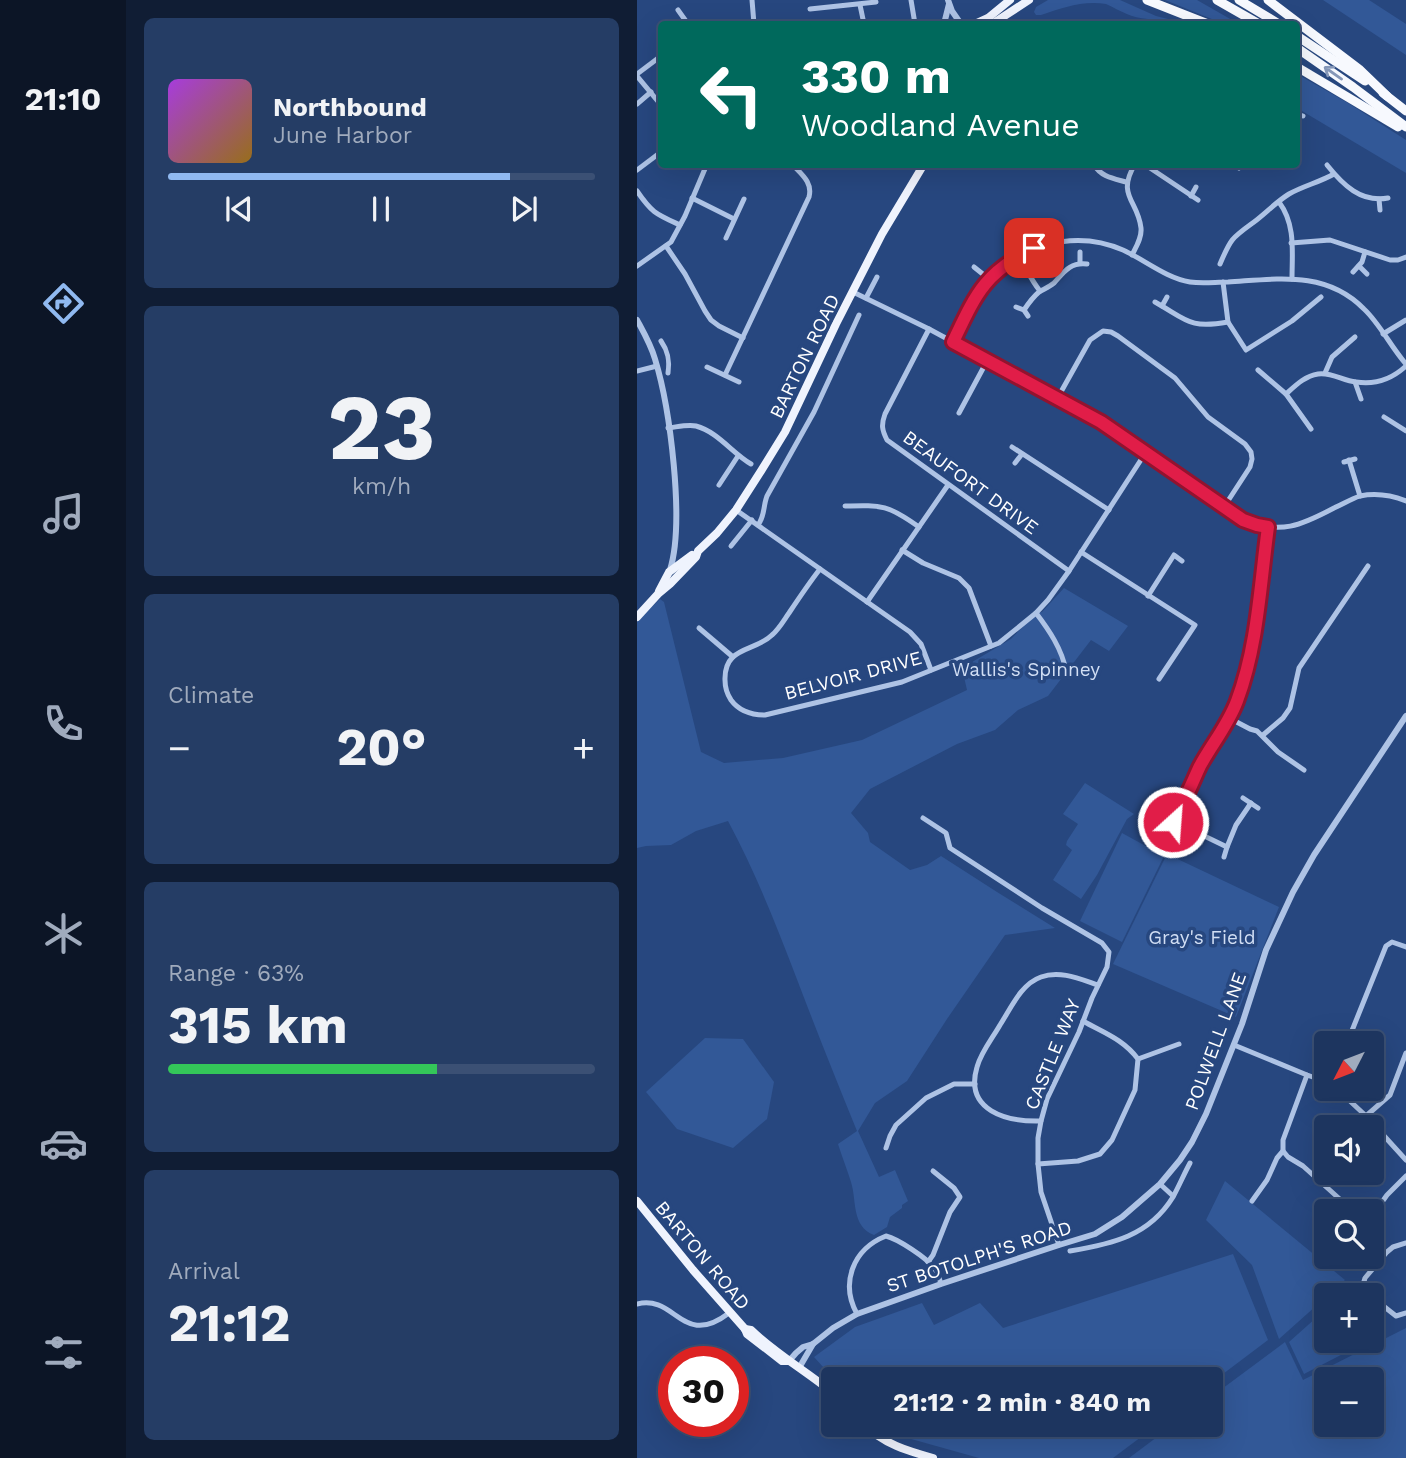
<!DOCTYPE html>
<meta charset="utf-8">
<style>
body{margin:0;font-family:"Work Sans",sans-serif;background:#253d65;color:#f1f3f6;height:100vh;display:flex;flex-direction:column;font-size:26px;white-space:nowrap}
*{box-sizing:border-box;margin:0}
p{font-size:23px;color:#a0abbd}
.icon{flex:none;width:38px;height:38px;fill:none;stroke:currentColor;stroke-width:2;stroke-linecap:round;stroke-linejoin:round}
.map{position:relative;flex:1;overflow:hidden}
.drawer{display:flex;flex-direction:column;gap:18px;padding:18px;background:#101d34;width:511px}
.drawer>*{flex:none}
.banner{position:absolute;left:21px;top:21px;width:642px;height:147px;border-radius:7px;box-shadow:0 7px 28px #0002,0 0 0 2px #3b5074;background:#00695c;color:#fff;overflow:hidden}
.needle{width:46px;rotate:228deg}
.controls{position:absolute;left:677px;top:1031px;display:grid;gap:14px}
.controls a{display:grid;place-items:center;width:70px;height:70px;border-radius:7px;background:#1d355f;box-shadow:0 7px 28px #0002,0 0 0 2px #3b5074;font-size:35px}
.speed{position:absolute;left:21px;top:1346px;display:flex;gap:14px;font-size:35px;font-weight:700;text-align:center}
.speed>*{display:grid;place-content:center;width:91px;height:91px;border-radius:50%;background:#1d355f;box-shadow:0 7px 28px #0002,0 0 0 2px #3b5074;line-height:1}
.speed .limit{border:10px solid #d22;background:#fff;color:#111}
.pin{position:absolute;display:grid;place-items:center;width:60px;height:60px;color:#fff;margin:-30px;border-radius:14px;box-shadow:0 4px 10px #0006}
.me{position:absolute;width:77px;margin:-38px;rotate:26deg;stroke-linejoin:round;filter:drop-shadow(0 0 5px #0008)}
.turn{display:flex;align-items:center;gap:24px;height:147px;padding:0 28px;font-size:32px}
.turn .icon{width:91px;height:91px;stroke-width:2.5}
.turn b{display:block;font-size:49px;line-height:60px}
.big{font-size:52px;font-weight:700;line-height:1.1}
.drawer .widget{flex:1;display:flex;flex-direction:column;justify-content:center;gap:10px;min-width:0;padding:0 24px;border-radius:10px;background:#253d65}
.drawer .dial{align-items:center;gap:0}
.dial b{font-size:91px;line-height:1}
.song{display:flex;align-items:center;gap:21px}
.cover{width:84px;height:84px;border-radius:10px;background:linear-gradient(135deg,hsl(280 70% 55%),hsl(40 70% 35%))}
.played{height:7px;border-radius:4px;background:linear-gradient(90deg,#90b9f0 80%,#3b5074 80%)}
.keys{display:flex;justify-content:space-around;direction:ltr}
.heat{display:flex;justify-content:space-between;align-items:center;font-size:38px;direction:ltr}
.charge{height:10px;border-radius:5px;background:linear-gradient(90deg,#34c759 63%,#3b5074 0)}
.trip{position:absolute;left:184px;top:1367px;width:402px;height:70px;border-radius:7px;background:#1d355f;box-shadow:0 7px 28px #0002,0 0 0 2px #3b5074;font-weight:700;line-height:70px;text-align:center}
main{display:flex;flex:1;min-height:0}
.tab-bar{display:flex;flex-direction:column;width:126px;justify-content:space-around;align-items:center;background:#0c1526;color:#a0abbd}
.tab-bar .icon{width:49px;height:49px}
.tab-bar .active{color:#90b9f0}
.tab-bar b{font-size:32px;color:#f1f3f6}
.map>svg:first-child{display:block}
</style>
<main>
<nav class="tab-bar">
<b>21:10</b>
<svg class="icon active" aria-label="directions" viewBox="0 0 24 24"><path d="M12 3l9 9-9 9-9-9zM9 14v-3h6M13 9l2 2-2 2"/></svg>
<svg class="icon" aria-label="music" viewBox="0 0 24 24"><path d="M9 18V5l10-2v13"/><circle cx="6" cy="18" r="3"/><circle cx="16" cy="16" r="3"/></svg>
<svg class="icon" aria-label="phone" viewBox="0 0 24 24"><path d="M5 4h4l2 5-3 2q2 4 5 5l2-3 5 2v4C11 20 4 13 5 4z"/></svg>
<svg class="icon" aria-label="climate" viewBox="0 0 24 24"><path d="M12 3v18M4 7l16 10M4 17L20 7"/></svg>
<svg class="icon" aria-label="car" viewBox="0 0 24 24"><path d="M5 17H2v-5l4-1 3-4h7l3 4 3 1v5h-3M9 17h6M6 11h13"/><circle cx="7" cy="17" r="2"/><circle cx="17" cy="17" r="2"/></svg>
<svg class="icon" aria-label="filters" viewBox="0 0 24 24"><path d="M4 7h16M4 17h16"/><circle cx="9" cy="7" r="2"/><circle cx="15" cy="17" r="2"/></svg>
</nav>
<section class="drawer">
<div class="widget">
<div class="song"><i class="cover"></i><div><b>Northbound</b><p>June Harbor</p></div></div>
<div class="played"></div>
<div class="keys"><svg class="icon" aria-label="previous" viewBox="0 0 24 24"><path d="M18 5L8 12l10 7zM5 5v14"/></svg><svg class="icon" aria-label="pause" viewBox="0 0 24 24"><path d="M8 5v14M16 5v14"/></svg><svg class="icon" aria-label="next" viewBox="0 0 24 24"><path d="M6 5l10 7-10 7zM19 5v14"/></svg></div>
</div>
<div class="widget dial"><b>23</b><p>km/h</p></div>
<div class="widget"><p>Climate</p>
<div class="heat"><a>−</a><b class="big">20°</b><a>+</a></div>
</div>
<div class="widget"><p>Range · 63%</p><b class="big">315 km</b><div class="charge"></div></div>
<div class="widget"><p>Arrival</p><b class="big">21:12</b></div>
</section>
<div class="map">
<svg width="769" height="1458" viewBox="0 0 769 1458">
<rect width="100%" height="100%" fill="#27477f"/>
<g fill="#325897" fill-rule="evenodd">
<path d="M411,0H483L519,16L551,24H517L511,19C494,18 484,11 469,4C447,0 424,8 404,15H399L397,12L399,7Z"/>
<polygon points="528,0 560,0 602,24 587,24"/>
<polygon points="686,0 732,0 769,24 769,55"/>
<polygon points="660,74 711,103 769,140 769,173 660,108"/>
<path d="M427,588L491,626L472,651L454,640L411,696L381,710L358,730L320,744L233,789L214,813L231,833L233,842L273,870L290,865L304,856L360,892L418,928L368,935L310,1019L270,1081L238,1103L221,1131L242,1177L258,1170L271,1201L265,1205V1208L253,1217L250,1227L237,1235C214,1226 220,1201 214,1182C210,1169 205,1157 201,1144L220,1131C200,1082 180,1032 161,982C140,927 119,873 91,821L59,831L34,845L9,846L0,848V621L23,599L27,602L64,752L87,763L146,758L225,740L330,690L325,668L374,639L399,613L405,612Z"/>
<polygon points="448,783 497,814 490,819 460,875 444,899 416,880 435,850 429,845 430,841 441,824 426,814"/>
<polygon points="485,833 527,856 485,942 443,921"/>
<polygon points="530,854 642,907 599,1017 476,964"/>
<polygon points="68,1038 106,1039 137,1082 130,1119 96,1148 40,1129 9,1092"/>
<polygon points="588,1181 708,1280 642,1339 615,1265 569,1220"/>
<polygon points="596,1254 631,1340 574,1383 574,1379 197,1379 177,1357 218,1327 285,1303 297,1325 343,1303 366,1328"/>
<polygon points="689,1309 690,1340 731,1341 667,1374 652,1342"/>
<path d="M769,1328V1458H492L536,1425L574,1424V1397L648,1342L666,1380ZM690,1379H735V1424H690Z"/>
<polygon points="244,1425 520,1425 476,1458 342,1458 267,1437"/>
</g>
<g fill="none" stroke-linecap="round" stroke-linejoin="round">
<g stroke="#aec3e5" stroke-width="5">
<polyline points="115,0 117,24"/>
<polyline points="274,0 278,24"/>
<polyline points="223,5 227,24"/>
<polyline points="173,9 239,2"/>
<polyline points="41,10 51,24"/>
<polyline points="0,74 24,56"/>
<polyline points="0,76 24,105"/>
<polyline points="0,104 14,92"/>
<polyline points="660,114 666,116"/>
<path d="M456,164C465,177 474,178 489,182"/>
<polyline points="507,164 561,200"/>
<path d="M690,165C706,185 724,203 751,198"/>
<polyline points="602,168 605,164"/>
<polyline points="0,170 24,152"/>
<path d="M0,191C15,213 19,214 43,225"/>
<polyline points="554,196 559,187"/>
<polyline points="55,198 97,219"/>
<polyline points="742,199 743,210"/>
<path d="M642,202C659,225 655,252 655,279"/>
<polyline points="411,222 416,242"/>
<polyline points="89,238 107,199"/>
<polyline points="654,243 693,240 753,260 761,260 769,257"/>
<polyline points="29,246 48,274 68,311 74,320 82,326 106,338"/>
<path d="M495,255C499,247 505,238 504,228C501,200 479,196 498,164"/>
<path d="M382,256C389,268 394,280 403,291"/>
<polyline points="443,263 443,252"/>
<path d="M583,264C594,238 595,238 617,222C629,213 639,202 652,194C666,186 683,182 697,174"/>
<polyline points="0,266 34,242 48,216 70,164"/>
<polyline points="722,266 730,274"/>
<polyline points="337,267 352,279"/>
<polyline points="716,272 725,262 728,252"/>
<polyline points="586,282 591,322 609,350 655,321 684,297"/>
<path d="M216,292L292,329L464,422L606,521C645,534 663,526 697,508C706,504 714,499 723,496C738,493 754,495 769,501"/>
<polyline points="229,298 240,277"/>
<path d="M518,302C550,320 552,329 591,322"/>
<polyline points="525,306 530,297"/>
<polyline points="379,307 387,310 391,316"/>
<path d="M387,310C391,304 396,297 402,292C407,289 412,287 417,283C427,272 433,262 450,264"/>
<path d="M292,329L248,414C244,425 245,430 250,440L432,571"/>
<polyline points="746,334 769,320"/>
<path d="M24,341C31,351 33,360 31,373"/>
<path d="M316,342C324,325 332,305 343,290C375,246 436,228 486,250C508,260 529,278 553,282C566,284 578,282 591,282C640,279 689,270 727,309C743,324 754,347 769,364"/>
<polyline points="70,367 102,382"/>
<path d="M621,370L649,394C659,385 668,376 681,374C695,372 706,381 719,382C738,385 755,379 769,366"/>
<polyline points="0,371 20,366"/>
<polyline points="688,373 695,357 718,337"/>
<path d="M88,375L172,197C176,182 164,174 155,164"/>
<polyline points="718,382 724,399"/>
<polyline points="649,394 674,429"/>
<polyline points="420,399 453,340 466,331 474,332 481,336 538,378 571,417 608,444 614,452 615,459 613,467 587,507"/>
<polyline points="322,413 350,361"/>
<polyline points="747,417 769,431"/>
<path d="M31,428C40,427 51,424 59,426C81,432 95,453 114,464"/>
<polyline points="375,447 472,510"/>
<polyline points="712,460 723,496"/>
<polyline points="707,462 718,459"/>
<polyline points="378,463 385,454"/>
<polyline points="82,485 101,456"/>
<path d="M208,506C246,505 251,505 282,527"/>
<polyline points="99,510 273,632 284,644 294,670"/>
<path d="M121,525C128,516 126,506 130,496L177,412L222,315"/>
<polyline points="94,546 115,520"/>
<polyline points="265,550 286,563 322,578 332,588 354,646"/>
<polyline points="444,552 558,625 522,679"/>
<path d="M183,569C172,583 162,598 152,613C147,620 142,629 135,635C118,652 87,646 88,680C88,687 90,694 94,700C102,711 114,715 128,715L265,682L362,643L399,613L411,600L432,571L509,452"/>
<polyline points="511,596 537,555 545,561"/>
<polyline points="230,602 311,485"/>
<path d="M399,613C412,630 425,649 429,671"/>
<polyline points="62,628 96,657"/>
<polyline points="592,718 613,729 620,731 641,752 667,770"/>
<polyline points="626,735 646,718 653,708 662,668 731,566"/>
<polyline points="606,798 621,808"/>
<circle cx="523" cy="824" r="13"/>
<path d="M534,817C546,809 556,780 563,766C575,744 591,725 600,701C621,646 623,585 631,527"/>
<polyline points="286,818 309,833 313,848 405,908 465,943 472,952 470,967 455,998 442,1032 410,1099 404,1121 401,1138 401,1164 404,1192 422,1245"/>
<polyline points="536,826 559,832 590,847 587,857"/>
<polyline points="590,847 599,825 614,803"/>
<polyline points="710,1043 749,946 755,942 769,947"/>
<polyline points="597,1045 670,1075 690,1082"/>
<polyline points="501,1059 542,1044"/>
<polyline points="670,1075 646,1140 646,1151 651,1157 666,1166 716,1211"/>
<polyline points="699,1088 729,1116 769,1160"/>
<polyline points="729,1116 753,1095 769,1053"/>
<path d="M404,1121C370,1122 327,1111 340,1067C344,1052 355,1039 363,1025C374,1008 384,984 404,977C423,970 443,979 461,985"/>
<polyline points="249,1148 253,1136 259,1125 289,1098 317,1084 338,1084"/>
<path d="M401,1164L441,1161L463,1154L475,1140L498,1090L501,1059C486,1039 467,1033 446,1021"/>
<polyline points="682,1182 691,1172"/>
<polyline points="523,1184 536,1196"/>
<polyline points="615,1201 630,1180 640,1158 646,1151"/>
<polyline points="735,1213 740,1209 750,1195 769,1176"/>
<path d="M433,1251C475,1244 512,1236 536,1197C542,1186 547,1174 553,1163"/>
<polyline points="291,1262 296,1255 313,1212 323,1197 317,1188 296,1171"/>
<polyline points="733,1295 725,1288 728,1278 750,1252 756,1247 769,1243"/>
<polyline points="735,1297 759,1316 769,1313"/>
<path d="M0,1304C39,1294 45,1349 92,1313"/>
<path d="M220,1314C203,1283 216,1249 249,1236C261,1239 290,1258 297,1268C301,1272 302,1278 304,1284"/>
</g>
<g stroke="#aec3e5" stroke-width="6">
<polyline points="311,0 315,11 324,24"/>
<polyline points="307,24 312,4"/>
<path d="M0,320C7,333 14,345 18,359C33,408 48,522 33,570"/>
<polyline points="152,1361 159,1353 166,1347 176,1344 196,1328 220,1314 304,1284 422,1245 458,1234 485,1217 523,1184 543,1160 555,1142 569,1114 605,1024 629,950 656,892 677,855 769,716"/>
<polyline points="162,1368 176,1344"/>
</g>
<g stroke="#eff3fd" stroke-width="8">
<polyline points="311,24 319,23 325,24"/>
<polyline points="338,24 351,18 373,0"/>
<polyline points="355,24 392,0"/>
<polyline points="22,591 32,572 55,555"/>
<polyline points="0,617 21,594 33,584 59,557 61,551 80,533 99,510 124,471 148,432 199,324 245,234 287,164"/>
<polyline points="0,1201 56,1270 108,1329 110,1334 145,1361 152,1361"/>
<path d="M108,1329L114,1330C139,1354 169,1371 196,1393"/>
<path d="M227,1424C246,1444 271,1451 296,1458"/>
</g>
<g stroke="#f7f9fe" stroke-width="9">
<polyline points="510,0 571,24"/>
<polyline points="580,0 622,24"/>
<polyline points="602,0 642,24"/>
<polyline points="631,0 722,69 750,96"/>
<polyline points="660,36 728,81"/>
<polyline points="660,48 716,87 769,127"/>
<polyline points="660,67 761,127"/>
<polyline points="746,93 769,111"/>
</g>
</g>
<defs><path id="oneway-shaft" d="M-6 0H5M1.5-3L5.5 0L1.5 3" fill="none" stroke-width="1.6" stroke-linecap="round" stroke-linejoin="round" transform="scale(1.75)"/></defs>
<use stroke="#8597b8" href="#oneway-shaft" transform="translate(696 73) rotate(-145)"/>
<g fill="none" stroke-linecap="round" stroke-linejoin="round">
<g stroke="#92132f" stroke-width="18">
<path id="route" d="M397,248C347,273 339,294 316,342L464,422L606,520L620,525L631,527C623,585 621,645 600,701C591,725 575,744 563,766C556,780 546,809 534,817L536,822"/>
</g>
<use href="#route" stroke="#e11d48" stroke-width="12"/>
</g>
<g text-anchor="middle" stroke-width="7" stroke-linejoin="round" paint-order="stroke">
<g font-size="19" fill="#fff" stroke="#27477f">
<text transform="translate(167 356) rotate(-64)" y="7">BARTON ROAD</text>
<text transform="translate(334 482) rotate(36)" y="7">BEAUFORT DRIVE</text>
<text transform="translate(216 675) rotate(-15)" y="7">BELVOIR DRIVE</text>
<text transform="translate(578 1041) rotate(-70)" y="7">POLWELL LANE</text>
<text transform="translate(415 1054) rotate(-68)" y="7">CASTLE WAY</text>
<text transform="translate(66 1255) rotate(50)" y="7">BARTON ROAD</text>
<text transform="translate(342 1256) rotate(-18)" y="7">ST BOTOLPH'S ROAD</text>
</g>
<g font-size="19" fill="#d1def4" stroke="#27477f">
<text x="389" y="676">Wallis's Spinney</text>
<text x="565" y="944">Gray's Field</text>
</g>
</g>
</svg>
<div class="controls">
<a><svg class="needle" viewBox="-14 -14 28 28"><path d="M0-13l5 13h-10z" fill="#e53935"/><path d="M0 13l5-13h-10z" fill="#a0abbd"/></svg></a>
<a><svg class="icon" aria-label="sound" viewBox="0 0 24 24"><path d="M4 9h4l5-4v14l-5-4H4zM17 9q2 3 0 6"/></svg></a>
<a><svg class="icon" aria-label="search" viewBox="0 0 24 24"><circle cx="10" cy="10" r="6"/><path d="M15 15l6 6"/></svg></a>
<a>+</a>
<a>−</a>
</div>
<div class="speed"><div class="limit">30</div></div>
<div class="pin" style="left:397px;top:248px;background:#d93025"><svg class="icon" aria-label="arrive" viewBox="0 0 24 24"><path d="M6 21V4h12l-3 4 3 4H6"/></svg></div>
<svg class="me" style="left:536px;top:822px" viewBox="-20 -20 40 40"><circle r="17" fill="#e11d48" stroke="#fff" stroke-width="3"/><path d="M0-11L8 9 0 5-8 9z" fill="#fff"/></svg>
<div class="trip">21:12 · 2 min · 840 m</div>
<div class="banner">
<div class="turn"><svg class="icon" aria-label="left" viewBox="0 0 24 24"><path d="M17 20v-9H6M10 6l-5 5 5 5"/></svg><div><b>330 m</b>Woodland Avenue</div></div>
</div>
</div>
</main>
